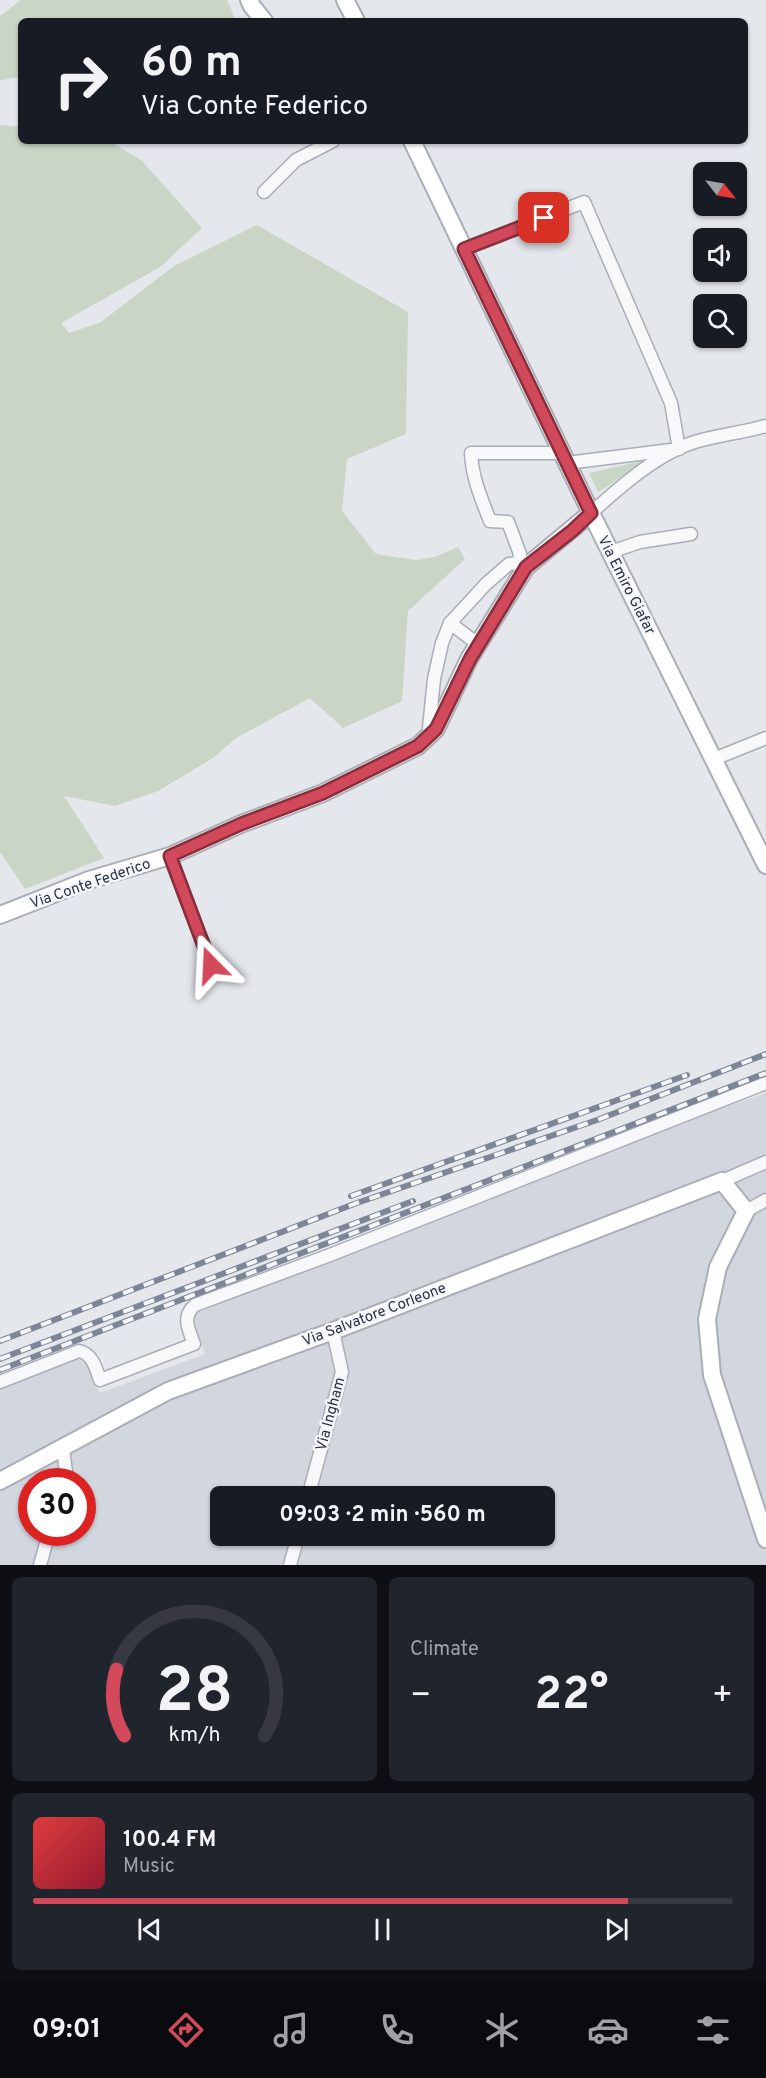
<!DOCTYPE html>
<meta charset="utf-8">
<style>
body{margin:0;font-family:Overpass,sans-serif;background:#20242c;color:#f1f3f6;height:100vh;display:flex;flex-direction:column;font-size:22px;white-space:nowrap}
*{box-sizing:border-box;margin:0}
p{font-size:20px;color:#9ea1a6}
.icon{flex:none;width:33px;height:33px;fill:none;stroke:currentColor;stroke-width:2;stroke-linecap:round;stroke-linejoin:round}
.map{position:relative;height:1565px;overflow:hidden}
.side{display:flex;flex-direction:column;gap:12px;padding:12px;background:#0d0f14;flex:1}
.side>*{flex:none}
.hud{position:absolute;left:18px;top:18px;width:730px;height:126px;border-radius:9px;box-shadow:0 2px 4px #0004;background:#171b24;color:#f1f3f6;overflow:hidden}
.needle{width:39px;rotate:121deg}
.buttons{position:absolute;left:693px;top:162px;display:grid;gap:12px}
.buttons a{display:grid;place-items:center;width:54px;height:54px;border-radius:9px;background:#171b24;box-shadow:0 2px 4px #0004;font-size:30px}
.speed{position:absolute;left:18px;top:1468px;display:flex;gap:12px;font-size:30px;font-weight:700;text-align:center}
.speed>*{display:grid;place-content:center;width:78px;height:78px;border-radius:50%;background:#171b24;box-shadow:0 2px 4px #0004;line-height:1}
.speed .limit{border:9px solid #d22;background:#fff;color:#111}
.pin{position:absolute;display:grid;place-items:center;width:51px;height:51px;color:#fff;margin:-26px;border-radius:12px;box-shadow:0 3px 9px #0006}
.me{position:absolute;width:66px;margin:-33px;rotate:339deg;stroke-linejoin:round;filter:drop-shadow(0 0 4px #0008)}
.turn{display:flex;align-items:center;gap:21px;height:126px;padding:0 24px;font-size:27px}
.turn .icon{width:78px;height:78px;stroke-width:2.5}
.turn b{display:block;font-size:42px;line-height:51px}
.big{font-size:45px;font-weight:700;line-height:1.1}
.side .card{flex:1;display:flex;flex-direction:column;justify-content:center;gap:9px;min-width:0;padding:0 21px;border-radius:9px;background:#20242c}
.side .dial{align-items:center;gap:0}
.dial svg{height:156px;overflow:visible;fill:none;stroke:#363941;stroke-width:7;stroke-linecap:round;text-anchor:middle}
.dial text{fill:#f1f3f6;stroke:none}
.song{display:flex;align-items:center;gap:18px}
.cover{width:72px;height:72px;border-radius:9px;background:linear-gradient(135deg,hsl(0 70% 55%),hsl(350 70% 35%))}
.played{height:6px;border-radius:3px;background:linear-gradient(90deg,#d1495b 85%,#363941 85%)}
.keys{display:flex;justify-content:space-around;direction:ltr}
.heat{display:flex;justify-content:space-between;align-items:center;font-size:33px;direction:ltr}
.side .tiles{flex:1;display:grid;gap:12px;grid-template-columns:1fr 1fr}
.card:last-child{grid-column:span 2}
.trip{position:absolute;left:210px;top:1486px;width:345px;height:60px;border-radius:9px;background:#171b24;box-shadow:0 2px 4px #0004;font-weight:700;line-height:60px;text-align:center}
.dock{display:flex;height:96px;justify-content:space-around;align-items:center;background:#090b0e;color:#9ea1a6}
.dock .icon{width:42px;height:42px}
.dock .selected{color:#d1495b}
.dock b{font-size:27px;color:#f1f3f6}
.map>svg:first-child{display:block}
</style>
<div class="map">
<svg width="766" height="1565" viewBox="0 0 766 1565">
<rect width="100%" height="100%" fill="#e4e7ec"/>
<path fill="#d2d6de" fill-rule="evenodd" d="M766,1093V1565H0V1387L78,1359L87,1365L100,1393L205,1354L193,1320L197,1310L658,1130ZM32,1482H82V1533H32ZM220,1497H544V1536H220Z"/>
<g fill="#c9d6c5">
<polygon points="21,0 227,0 236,21 21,21 21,77 0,80 0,16"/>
<polygon points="0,125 21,127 21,141 110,141 142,161 202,228 160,267 61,323 69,333 101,322 174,266 257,225 408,312 406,434 347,459 342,511 376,554 415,560 435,557 458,547 465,559 408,611 402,701 343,728 310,698 236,738 213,758 158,791 115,806 64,796 104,858 25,889 0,852"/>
<polygon points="647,460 598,492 589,473"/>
</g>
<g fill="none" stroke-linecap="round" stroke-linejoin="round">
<g stroke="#a9aeb7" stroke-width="15">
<g id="street">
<polyline points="264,192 296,160 333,141"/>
<polyline points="464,249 584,202 671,403 679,449"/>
<polyline points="567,463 671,450"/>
<path d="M591,513C621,486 659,452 698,441C721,435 744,432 766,426"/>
<polyline points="611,552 640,542 691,534"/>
<path d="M519,562L520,554L508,522L490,521C481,498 472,477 471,453H562"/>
<polyline points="450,623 479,645"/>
<polyline points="428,738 434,679 442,643 450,623 486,584 509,564 534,561"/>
<polyline points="714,759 766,738"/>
<polyline points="170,856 211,965"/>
<polyline points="722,1181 766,1162"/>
<polyline points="746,1211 766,1200"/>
<path d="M0,1382L79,1351C93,1354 96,1369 100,1380L194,1344C189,1330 181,1317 195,1305L330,1255L766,1083"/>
<polyline points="63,1449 66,1472 63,1482"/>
<polyline points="308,1497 342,1372 333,1331"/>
<polyline points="40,1565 49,1533"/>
<polyline points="290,1565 298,1536"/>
</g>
</g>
<g stroke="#a9aeb7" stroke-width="20">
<g id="secondary">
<polyline points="249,0 252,6 264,21"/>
<polyline points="345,0 356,21"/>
<polyline points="412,141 591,513 766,865"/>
<polyline points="0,915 89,880 170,856 241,824 323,793 418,746 436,729 469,659 526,567 591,513"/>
<polyline points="0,1481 168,1391 333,1331 722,1181 746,1211 718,1267 707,1319 712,1375 766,1539"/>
</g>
</g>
<use href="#street" stroke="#f7f8fa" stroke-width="12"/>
<use href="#secondary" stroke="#fff" stroke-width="16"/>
<g stroke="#7d8696" stroke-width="6">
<g id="rail">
<polyline points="351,1196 687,1075"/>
<polyline points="0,1341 354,1204 597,1120 766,1054"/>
<polyline points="0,1359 413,1201"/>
<polyline points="0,1370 766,1073"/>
</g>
</g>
<use href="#rail" stroke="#f4f6f9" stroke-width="4" stroke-dasharray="11" stroke-linecap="butt"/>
</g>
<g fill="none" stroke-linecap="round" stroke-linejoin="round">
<g stroke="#882f3b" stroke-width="15">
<polyline id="route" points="211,965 170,856 241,824 323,793 418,746 436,729 470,659 526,567 572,531 591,513 464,249 544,218"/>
</g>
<use href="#route" stroke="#d1495b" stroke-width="10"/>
</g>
<g text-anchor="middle" stroke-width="5" stroke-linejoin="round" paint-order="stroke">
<g font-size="15" fill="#2b3445" stroke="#f4f6f9">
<text transform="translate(627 585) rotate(63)" y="5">Via Emiro Giafar</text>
<text transform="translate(90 883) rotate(-19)" y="5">Via Conte Federico</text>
<text transform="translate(374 1314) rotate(-21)" y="5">Via Salvatore Corleone</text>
<text transform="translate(330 1414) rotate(-75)" y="5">Via Ingham</text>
</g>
</g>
</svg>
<div class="buttons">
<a><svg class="needle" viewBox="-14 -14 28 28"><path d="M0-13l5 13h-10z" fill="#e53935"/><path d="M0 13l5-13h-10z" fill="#9ea1a6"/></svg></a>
<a><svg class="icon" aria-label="sound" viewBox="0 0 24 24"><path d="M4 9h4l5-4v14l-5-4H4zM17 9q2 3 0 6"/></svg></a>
<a><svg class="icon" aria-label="search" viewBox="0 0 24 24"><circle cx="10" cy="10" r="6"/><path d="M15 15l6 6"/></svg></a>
</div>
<div class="speed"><div class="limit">30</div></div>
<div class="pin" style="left:544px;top:218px;background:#d93025"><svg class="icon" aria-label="arrive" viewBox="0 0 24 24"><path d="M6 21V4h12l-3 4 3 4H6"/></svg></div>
<svg class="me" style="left:211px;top:965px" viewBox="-20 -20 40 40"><path d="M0-17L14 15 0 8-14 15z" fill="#d1495b" stroke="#fff" stroke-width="4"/></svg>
<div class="trip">09:03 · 2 min · 560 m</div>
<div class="hud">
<div class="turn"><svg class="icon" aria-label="right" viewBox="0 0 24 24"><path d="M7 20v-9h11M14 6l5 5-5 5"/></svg><div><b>60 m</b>Via Conte Federico</div></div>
</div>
</div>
<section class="side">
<div class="tiles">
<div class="card dial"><svg viewBox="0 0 100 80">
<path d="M14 69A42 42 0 1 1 86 69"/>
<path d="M14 69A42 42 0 0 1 10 35" stroke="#d1495b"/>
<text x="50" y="56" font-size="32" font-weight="700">28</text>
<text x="50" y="72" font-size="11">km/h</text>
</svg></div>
<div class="card"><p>Climate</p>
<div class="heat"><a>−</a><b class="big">22°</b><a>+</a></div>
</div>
<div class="card">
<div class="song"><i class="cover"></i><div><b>100.4 FM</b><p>Music</p></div></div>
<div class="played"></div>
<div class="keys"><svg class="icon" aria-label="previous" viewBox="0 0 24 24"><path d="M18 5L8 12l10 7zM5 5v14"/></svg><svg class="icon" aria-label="pause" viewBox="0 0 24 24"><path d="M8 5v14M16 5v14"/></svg><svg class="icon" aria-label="next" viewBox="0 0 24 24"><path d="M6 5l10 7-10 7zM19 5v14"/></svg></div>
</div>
</div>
</section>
<nav class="dock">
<b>09:01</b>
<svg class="icon selected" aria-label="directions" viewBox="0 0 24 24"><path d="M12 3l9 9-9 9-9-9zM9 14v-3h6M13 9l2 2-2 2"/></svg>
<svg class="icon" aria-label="music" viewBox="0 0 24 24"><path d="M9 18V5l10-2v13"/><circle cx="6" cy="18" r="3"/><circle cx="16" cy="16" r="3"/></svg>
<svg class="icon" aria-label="phone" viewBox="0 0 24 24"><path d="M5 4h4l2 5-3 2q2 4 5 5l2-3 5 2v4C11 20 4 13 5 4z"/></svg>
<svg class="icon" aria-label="climate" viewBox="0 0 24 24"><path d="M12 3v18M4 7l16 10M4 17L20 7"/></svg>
<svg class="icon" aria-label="car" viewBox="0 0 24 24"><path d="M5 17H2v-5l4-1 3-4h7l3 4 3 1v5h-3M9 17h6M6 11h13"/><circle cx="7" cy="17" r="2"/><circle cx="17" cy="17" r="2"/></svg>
<svg class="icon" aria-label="filters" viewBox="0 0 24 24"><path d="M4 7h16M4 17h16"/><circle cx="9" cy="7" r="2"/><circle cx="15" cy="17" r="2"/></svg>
</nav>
